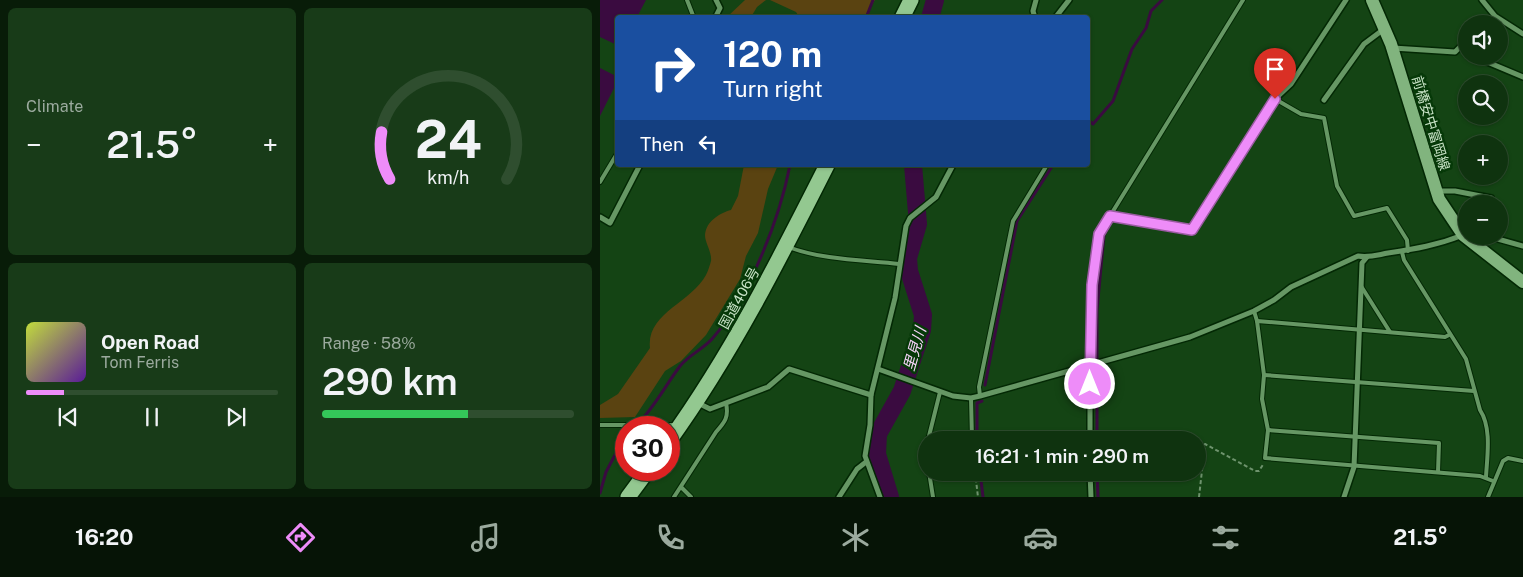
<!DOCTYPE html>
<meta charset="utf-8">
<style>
body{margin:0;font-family:"Public Sans","Noto Sans JP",sans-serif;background:#183b18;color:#f1f3f6;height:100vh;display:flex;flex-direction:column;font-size:19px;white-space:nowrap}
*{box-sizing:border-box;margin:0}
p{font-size:16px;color:#9baa9e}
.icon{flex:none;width:28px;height:28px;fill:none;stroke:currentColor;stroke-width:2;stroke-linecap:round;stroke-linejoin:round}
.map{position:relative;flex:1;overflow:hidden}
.sheet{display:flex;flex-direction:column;gap:8px;padding:8px;background:#081c08;width:600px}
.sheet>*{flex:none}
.guide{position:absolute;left:15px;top:15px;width:475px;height:152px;border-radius:5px;box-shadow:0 1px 4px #0004,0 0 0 1px #2f4e2f;background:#1a4fa0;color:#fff;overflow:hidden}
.controls{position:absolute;left:858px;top:15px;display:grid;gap:10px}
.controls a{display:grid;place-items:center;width:50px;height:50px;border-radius:50%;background:#0f330f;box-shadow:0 1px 4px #0004,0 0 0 1px #2f4e2f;font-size:25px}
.speed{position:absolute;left:15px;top:416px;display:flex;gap:10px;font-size:25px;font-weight:700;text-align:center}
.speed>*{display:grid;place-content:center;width:65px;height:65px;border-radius:50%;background:#0f330f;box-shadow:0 1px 4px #0004,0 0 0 1px #2f4e2f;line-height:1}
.speed .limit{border:8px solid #d22;background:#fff;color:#111}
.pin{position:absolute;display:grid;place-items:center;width:42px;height:42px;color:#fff;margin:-51px -21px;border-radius:50% 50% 50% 0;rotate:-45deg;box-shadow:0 0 5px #0007}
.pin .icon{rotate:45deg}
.me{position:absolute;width:55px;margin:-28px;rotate:0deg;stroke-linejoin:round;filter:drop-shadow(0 0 4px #0008)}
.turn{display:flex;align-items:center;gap:18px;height:105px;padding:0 25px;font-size:22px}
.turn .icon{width:65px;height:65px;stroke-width:2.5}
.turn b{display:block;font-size:35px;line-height:42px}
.then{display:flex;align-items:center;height:48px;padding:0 25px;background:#0003;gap:10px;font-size:19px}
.big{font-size:38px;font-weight:600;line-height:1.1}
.sheet .card{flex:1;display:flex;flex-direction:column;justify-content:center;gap:8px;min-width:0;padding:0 18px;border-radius:8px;background:#183b18}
.sheet .dial{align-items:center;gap:0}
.dial svg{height:130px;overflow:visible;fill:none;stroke:#2f4e2f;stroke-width:7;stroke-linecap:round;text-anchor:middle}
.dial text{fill:#f1f3f6;stroke:none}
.song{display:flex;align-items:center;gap:15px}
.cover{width:60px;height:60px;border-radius:8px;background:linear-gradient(135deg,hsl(70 70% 55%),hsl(270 70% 35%))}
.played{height:5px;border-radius:2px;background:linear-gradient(90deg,#ee8cf9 15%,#2f4e2f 15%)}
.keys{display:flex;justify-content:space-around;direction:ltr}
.heat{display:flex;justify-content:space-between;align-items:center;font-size:28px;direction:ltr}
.charge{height:8px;border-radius:4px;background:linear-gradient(90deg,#34c759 58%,#2f4e2f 0)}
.sheet .tiles{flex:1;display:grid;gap:8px;grid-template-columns:repeat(2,1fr)}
.trip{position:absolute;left:318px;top:431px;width:288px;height:50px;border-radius:25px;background:#0f330f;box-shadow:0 1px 4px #0004,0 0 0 1px #2f4e2f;font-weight:600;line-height:50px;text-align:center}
.tab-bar{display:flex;height:80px;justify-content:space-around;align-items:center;background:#061406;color:#9baa9e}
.tab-bar .icon{width:35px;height:35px}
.tab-bar .on{color:#ee8cf9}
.tab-bar b{font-size:22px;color:#f1f3f6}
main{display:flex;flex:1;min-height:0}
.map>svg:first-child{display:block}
</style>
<main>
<section class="sheet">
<div class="tiles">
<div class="card"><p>Climate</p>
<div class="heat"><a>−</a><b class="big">21.5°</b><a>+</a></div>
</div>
<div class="card dial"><svg viewBox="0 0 100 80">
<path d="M14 69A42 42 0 1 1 86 69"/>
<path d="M14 69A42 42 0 0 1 9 40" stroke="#ee8cf9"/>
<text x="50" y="56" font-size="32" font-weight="700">24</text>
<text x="50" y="72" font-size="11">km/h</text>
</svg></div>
<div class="card">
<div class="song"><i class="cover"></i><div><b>Open Road</b><p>Tom Ferris</p></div></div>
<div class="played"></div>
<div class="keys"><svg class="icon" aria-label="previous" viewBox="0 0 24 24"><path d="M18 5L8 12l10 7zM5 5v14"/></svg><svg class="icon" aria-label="pause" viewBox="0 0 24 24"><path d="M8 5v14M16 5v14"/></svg><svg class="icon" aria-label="next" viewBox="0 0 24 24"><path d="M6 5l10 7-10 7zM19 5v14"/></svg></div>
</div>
<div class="card"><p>Range · 58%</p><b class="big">290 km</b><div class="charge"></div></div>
</div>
</section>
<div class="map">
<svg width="923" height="497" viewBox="0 0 923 497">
<rect width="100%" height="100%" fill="#144414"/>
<g fill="#5a4311">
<polygon points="145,0 166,0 157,7 151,17 127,17"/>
<polygon points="170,0 275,0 264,17 200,18 196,12"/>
<path d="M144,165H178L168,189L158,233L146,256L140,279L106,335L81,361L65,371L35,417L0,418V405L18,394L50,348C46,313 91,303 106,275C108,271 110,265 111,261C112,252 105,243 105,235C106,221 120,213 131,210L138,196Z"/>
</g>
<g fill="#3a0b40">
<polygon points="0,0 46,0 37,17 18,18 17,45 0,37"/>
<polygon points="0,68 18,77 17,82 0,116"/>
</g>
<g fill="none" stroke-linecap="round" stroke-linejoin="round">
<g stroke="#3a0b40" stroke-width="3">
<polyline points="266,18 273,0"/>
<polyline points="488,120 493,124 513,101 532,49 546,28 551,11 562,0"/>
<polyline points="385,385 417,221 453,165"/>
<path d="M34,428C53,410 65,386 80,366C89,355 103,349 112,339C150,295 179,221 190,165"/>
<polyline points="377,440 377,403 382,401"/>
<polyline points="497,440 497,310 504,235 510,224"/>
<polyline points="380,472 383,497"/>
<polyline points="497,472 498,497"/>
<polyline points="0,493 6,472 26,434"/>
</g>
<g stroke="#3a0b40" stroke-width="18">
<polyline points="330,18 335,0"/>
<polyline points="290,497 277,454 278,434 302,391 322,330 323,315 309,271 308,258 318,224 313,165"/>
</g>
<g stroke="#032804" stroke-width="6">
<g id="lane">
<polyline points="87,0 94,18"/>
<polyline points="675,99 701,114 724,118 737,186 754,216 787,208 807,240 808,251"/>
<polyline points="0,182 18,152"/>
<polyline points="510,216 643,0"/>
<path d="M188,247C223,260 263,260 299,264"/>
<path d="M802,252L804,260L866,359L880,410C892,428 887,457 886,477"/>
<polyline points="761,286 790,332"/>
<polyline points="654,311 657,321 664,375 662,399 668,430 665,458 880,476 893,481"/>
<polyline points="657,321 845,337 849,335"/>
<polyline points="664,375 874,391"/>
<polyline points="380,396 379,387 413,221 447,165"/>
<polyline points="371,398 372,440"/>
<polyline points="0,425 75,425"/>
<polyline points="668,430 839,443 838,472"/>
<polyline points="328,440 340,392"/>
<polyline points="329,472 333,497"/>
<polyline points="82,488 91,497"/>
<path d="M74,497L116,432C125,422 129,417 126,403"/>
<polyline points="888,497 903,461 908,458 923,461"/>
</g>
</g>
<g stroke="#032804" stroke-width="8">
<g id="street">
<polyline points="882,0 895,16 923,34"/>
<polyline points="115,18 120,8 116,0"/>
<polyline points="435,18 433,11 436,0"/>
<polyline points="455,18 469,0"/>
<polyline points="793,48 855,52 862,45 866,49"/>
<polyline points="873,56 923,77"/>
<polyline points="724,100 764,44 784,29"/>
<polyline points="838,191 855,191 891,198"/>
<polyline points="0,217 10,223 40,165"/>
<polyline points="887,236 923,246"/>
<path d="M278,369L353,396L371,398L380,396L590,337L654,311L674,300L691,287L758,256C769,258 777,255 788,253C815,249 838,245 863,235"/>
<polyline points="98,403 110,409 168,387 189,369 271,395"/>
<polyline points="490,440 490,302 499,234 510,216 586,231 596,227 675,99 691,84 746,0"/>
<polyline points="490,472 491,497"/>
<polyline points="239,497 257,469 266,462"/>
<polyline points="280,497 265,456 270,425 271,395 295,298 306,226 310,218 336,197 353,165"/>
<polyline points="744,497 754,467 762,263 767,257"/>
</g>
</g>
<g stroke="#032804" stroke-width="15">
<polyline id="primary" points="772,0 791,44 839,199 863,235 923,282"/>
</g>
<g stroke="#032804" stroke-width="18">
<g id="highway">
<polyline points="302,18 311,0"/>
<path d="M69,441C131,355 179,260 227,165"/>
<polyline points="28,497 48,470"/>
</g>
</g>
<g stroke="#6e936d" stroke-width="2" stroke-dasharray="4 2.5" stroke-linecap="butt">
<polyline points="375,472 378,497"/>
<polyline points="599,497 605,444 655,471 659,471 664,463"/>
</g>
<use href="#lane" stroke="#669764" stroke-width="4"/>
<use href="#street" stroke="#669764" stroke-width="5"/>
<use href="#primary" stroke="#81b47e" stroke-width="12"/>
<use href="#highway" stroke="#93c890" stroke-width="15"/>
</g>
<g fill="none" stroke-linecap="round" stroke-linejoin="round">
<g stroke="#9b5ba2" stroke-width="12">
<polyline id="route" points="490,384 492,285 499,234 510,216 592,230 675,99"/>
</g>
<use href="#route" stroke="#ee8cf9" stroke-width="9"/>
</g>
<g text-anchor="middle" stroke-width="5" stroke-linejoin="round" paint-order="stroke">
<g font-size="14" fill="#c8e2c6" stroke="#063908">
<text transform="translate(831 123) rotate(73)" y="5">前橋安中富岡線</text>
<text transform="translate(139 298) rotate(-61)" y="5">国道406号</text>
</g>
<g font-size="15" font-style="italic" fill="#f7d4fa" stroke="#063908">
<text transform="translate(315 349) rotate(-74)" y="5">里見川</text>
</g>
</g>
</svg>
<div class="controls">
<a><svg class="icon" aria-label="sound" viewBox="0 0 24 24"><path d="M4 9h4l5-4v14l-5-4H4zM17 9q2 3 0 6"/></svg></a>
<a><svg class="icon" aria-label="search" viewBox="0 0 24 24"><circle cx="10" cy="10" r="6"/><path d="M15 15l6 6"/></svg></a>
<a>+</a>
<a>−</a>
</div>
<div class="speed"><div class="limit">30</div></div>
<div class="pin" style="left:675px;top:99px;background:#d93025"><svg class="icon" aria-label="arrive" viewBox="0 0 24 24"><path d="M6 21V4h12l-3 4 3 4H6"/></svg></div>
<svg class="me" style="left:490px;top:384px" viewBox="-20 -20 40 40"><circle r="17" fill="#ee8cf9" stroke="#fff" stroke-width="3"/><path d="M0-11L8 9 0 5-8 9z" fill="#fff"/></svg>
<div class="trip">16:21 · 1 min · 290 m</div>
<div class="guide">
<div class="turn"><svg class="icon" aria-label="right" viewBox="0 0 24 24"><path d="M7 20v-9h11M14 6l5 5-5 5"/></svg><div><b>120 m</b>Turn right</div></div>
<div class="then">Then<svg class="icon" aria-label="left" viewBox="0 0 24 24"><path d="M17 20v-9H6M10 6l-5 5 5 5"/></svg></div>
</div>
</div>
</main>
<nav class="tab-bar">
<b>16:20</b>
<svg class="icon on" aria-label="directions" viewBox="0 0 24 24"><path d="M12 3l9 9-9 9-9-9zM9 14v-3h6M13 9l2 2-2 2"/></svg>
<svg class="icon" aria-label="music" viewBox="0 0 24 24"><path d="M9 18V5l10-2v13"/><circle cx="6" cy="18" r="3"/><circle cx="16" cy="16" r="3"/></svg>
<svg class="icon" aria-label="phone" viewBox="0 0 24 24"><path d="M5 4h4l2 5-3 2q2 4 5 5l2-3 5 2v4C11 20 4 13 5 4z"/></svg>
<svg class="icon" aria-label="climate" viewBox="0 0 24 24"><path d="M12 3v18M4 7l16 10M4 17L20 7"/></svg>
<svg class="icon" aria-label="car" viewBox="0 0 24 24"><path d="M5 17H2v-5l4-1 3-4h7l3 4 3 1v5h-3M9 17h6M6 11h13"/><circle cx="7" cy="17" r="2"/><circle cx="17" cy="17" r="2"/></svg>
<svg class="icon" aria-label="filters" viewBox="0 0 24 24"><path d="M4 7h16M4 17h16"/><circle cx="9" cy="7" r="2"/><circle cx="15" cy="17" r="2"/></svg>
<b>21.5°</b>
</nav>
